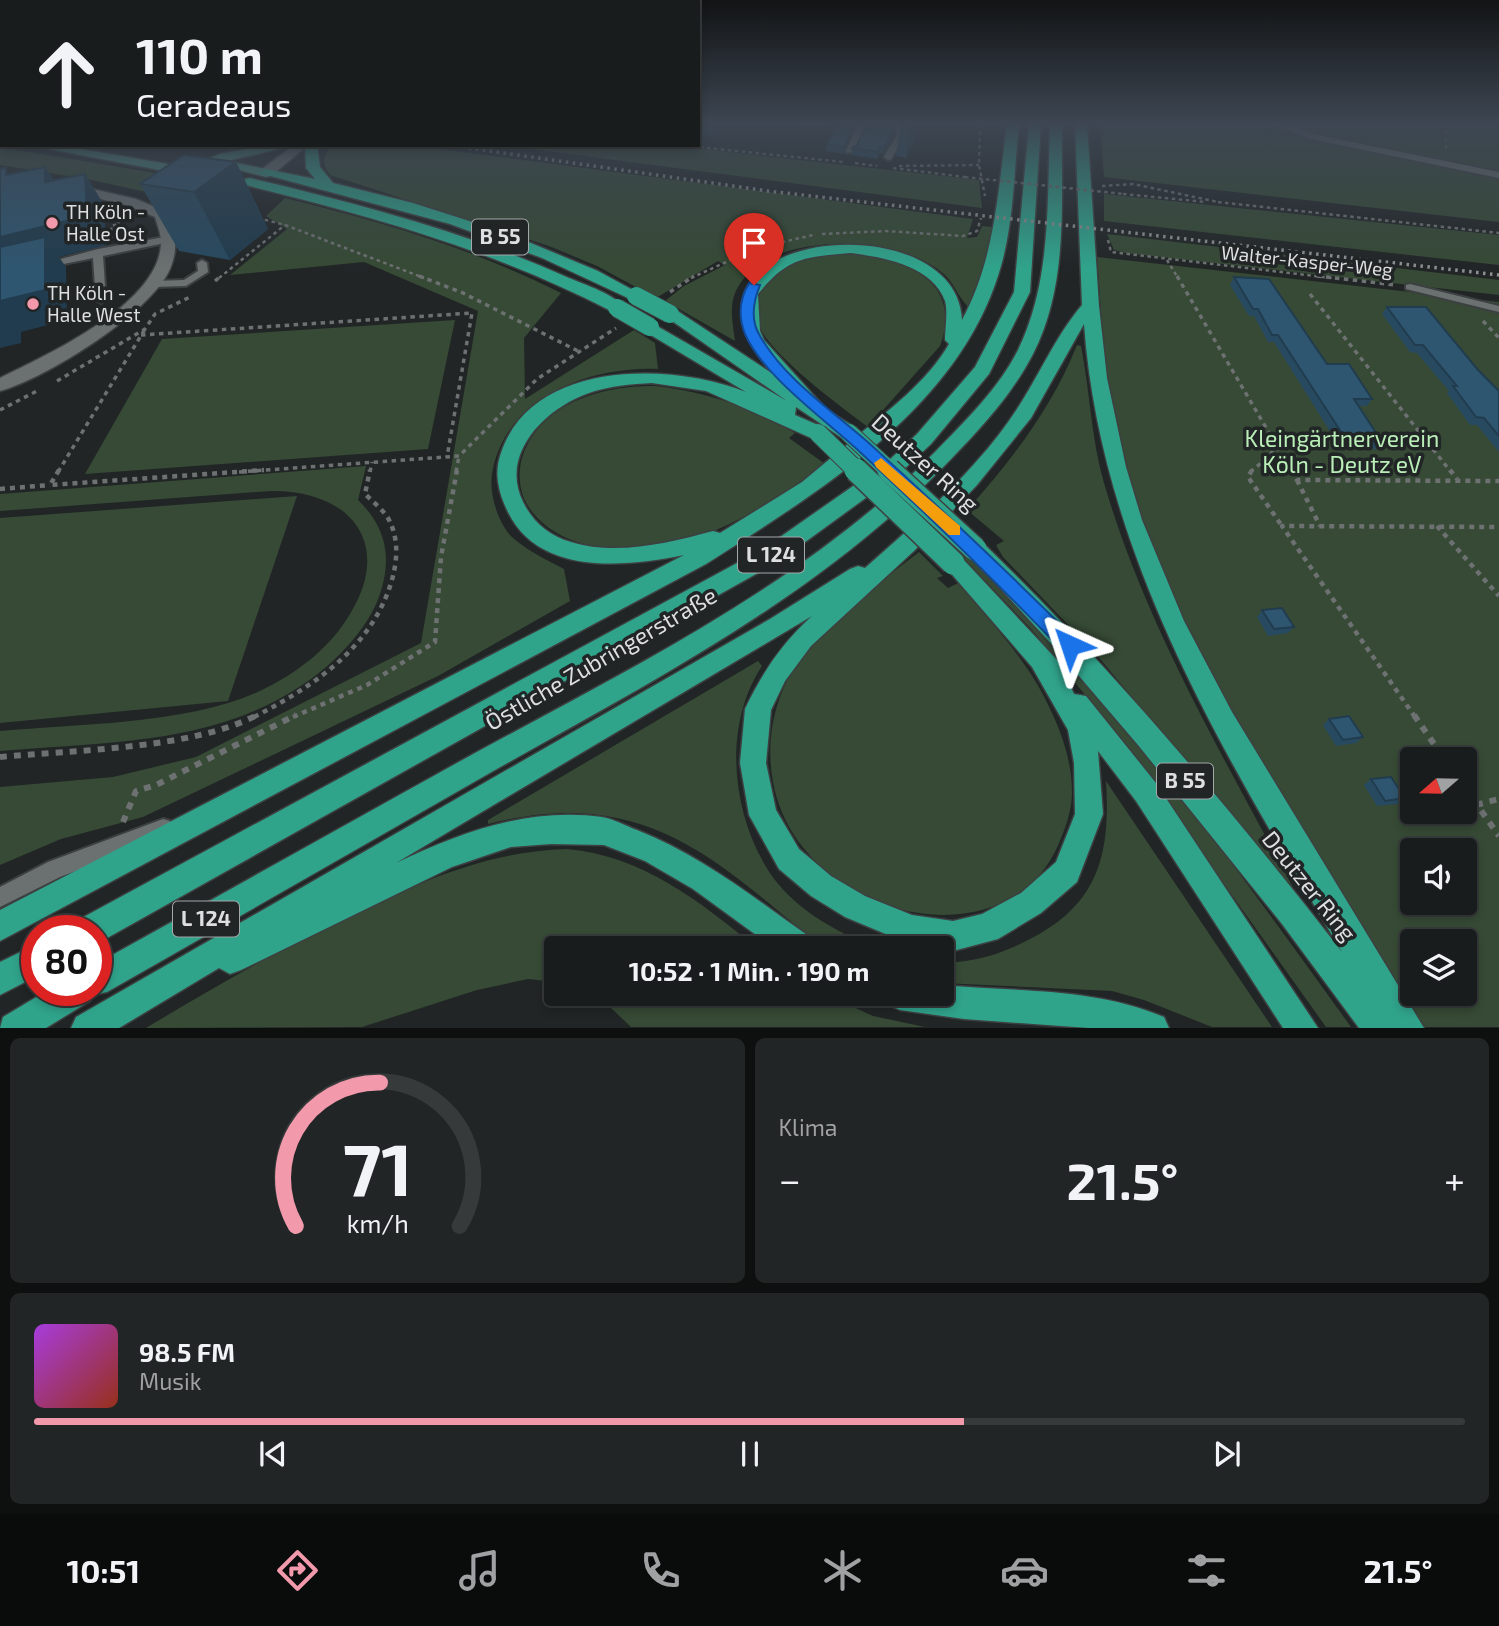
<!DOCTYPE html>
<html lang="de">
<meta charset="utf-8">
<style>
body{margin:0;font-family:"Exo 2",sans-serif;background:#222525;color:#f1f3f6;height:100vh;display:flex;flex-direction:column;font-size:26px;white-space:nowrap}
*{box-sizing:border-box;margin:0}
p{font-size:23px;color:#9fa1a3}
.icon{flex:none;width:38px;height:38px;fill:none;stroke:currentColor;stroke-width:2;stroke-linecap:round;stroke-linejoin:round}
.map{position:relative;height:1028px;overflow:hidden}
.details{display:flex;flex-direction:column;gap:10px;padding:10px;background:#0e0f0f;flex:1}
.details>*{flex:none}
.banner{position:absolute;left:0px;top:0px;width:700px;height:147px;box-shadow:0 4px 10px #0003,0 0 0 2px #373a3b;background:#191c1c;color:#f1f3f6;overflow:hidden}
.needle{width:46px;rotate:250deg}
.tools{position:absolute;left:1400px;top:747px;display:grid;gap:14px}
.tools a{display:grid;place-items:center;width:77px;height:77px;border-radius:7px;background:#191c1c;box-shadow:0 4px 10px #0003,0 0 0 2px #373a3b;font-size:35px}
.speed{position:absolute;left:21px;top:915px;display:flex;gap:14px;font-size:35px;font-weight:700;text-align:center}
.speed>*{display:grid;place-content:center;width:91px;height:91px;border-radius:50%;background:#191c1c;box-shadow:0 4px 10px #0003,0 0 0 2px #373a3b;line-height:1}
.speed .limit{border:10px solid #d22;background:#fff;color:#111}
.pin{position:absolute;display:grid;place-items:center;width:60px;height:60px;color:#fff;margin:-72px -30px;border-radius:50% 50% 50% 0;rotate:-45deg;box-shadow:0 0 7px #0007}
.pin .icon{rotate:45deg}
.me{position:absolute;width:77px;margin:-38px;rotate:318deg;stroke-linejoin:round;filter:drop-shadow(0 0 5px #0008)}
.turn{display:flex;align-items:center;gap:24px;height:147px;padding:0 21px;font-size:32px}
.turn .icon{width:91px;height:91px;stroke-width:2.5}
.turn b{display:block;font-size:49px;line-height:60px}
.big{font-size:52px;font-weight:700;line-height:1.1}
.details .card{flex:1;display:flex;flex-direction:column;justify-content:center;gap:10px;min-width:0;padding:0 24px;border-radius:10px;background:#222525}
.details .dial{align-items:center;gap:0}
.dial svg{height:182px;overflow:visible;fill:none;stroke:#373a3b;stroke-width:7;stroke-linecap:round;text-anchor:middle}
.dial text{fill:#f1f3f6;stroke:none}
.song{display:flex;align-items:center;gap:21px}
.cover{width:84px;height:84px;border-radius:10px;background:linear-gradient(135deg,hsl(280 70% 55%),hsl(10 70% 35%))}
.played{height:7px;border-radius:4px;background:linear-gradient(90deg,#f29aac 65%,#373a3b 65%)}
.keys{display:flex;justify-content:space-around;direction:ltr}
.heat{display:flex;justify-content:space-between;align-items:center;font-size:38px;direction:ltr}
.details .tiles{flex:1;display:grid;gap:10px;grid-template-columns:1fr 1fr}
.card:last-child{grid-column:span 2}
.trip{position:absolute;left:544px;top:936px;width:410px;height:70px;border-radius:7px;background:#191c1c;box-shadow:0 4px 10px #0003,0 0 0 2px #373a3b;font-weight:700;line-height:70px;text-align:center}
.tab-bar{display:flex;height:112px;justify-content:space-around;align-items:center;background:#0a0b0b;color:#9fa1a3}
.tab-bar .icon{width:49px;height:49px}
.tab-bar .active{color:#f29aac}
.tab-bar b{font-size:32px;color:#f1f3f6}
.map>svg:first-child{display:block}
</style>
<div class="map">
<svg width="1499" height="1028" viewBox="0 0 1499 1028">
<rect width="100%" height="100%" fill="#212526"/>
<g fill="#364a35" fill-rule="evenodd">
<polygon points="1100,124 1499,124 1499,222 1104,177"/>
<path d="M331,145H410L973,219L967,238L977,237L982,226L992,227L989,250L969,308C951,288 956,278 926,262C878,235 761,232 735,293C729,309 733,325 735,341L665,301L684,286L725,265L718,261L656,298L597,266L549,246L330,175C321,164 323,156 331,145Z"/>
<polygon points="500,145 667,145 979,180 982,208"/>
<polygon points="0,147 202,181 161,206 150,203 160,195 87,179 0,165"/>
<polygon points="1104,194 1499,235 1499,265 1104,221"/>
<path d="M285,198C383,222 471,248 561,293L524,338L525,399L634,330L655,343L658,369C589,366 504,398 492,474C489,494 498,524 513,538C528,551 547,560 564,569L570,601L438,676L143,817L61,839L0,865V787L113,777L196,757L421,643L478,311L364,262L230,275L287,229L266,216Z"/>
<polygon points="1107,234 1499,280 1499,295 1126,253 1114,250"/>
<path d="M845,254C900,255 965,279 940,346L868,427C840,406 764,351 756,319C753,305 758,294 767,284C788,261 815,255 845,254Z"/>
<path d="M1097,257L1499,302V1027H1420L1299,839L1185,628L1147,540L1114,422L1104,352ZM1412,760H1465V812H1412ZM1412,850H1465V903H1412ZM1412,942H1465V994H1412Z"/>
<polygon points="455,320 428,449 85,474 162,339"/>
<path d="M1077,345L1081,346C1090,391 1091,438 1104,483C1147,630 1227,762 1298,897L1096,654L1003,557L996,545L1004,541L967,510C1011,461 1052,408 1077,345Z"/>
<path d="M656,386C707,392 751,407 795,433L789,438L825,464C786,492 746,520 701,536C649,554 563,560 528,506C519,491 517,472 523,455C542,401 606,385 656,386Z"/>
<path d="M366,466L358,500C385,526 392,555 381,591C372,621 348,648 325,668C231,746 115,741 0,751V731C79,724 192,724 262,690C296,674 331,647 350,614C394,542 349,490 271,491L0,511V494Z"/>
<polygon points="297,496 228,701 0,723 0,518"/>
<path d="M958,542C1107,687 1230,859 1351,1027H1326L1117,734L1032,630L953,547Z"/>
<path d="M919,552L943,576L937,578L948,588L958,583C991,622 1030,663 1051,711C1063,736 1072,764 1072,792C1072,810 1066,827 1059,843C1023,931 911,930 843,884C807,859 781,826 773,782C765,738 775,694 801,657C832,615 878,584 919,552Z"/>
<path d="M758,661L762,666C723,725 731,811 768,870C792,908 835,931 875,948C861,949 840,953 827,948C815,943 768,902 755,892C670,822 598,796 488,824V820Z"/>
<path d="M1106,781L1272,1027H1212L1144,1000L1112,991L942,983V962C970,963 994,956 1020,944C1096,909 1111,860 1106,781Z"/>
<path d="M567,849C643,856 699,901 757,948H556V982L528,979L477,990L362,1027L146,1028C214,987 282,948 353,914C422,881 489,851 567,849Z"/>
<polygon points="590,994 825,994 873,1016 925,1027 631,1027 609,1006"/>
</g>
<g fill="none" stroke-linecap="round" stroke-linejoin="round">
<g stroke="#3d4041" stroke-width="4">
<g id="lane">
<polygon points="858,124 866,124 854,151 847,153 846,151"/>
<polygon points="887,124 903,124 905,135 891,159 888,160 884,157 897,135 896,128"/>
<polygon points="1273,124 1286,124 1313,134 1499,172 1499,178 1311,139"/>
<polygon points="170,236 174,237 174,241 103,256 106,300 101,303 96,300 93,258 44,268 39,265 98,249"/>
<polygon points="202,260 207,263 208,272 186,286 153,287 148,284 153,281 184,280 198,271 197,263"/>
<polygon points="1410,284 1499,306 1499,312 1406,289 1406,285"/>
<polygon points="163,819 170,821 172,828 170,835 60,877 0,907 0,887 48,862"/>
</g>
</g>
<g stroke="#3d4041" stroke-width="3">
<path id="street" d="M71,184L136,199L167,212C177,230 178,250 170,269C151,313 45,379 0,391V378C48,354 158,305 161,244C162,236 157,225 155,217L126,205L66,191V185Z"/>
</g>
<g stroke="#3d4041" stroke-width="3">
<polygon id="secondary" points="294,145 308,145 271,176 261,176 261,170"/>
</g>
<g stroke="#3d4041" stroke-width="3">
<g id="primary">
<polygon points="0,135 2,136 2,144 0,143"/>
<polygon points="28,145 58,145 191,168 198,172 191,176"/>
<polygon points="268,145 296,145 227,161 271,170 271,176 266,177 203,161 220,154"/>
</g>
</g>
<g stroke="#3d4041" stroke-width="3">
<g id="highway">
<path d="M1007,124H1019C1014,171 1014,221 1001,266C961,407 821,490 706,564L0,941V910L684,555C625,567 539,576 508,512C499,494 494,475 500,456C529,359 671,362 746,392L644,331L642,327L644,323L650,322L787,401L662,314L664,310H676L773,374C643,230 957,198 962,320C995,259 998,192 1007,124ZM850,253C882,257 932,265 945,301C948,311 945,329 945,340L949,344C928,381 888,411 856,437L859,433L856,428L827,410L764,340L760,331L758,294C788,257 805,257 850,253ZM652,383L706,391L811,438H825L828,433L825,428L795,415L796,407L842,438H855L802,482L720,533L713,531C669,543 616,556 571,542C549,536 533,522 523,502C499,453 546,408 589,393C609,386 631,384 652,383Z"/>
<polygon points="1029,124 1041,124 1030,292 989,374 931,444 900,473 779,561 100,942 96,943 96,931 74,931 78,920 763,549 886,463 917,434 975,367 1014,292"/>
<path d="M1050,124H1062C1061,201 1069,284 1033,354C1013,393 983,426 953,457C823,593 657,679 495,770C366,844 237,918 107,992L93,995L90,1001L46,1028H0L3,1017L48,990H96V964C223,894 348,823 475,753C637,665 805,583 937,450C966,420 999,388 1018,350C1052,280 1047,200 1050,124Z"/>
<path d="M1075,124H1087L1099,306L1107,378L1126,467L1142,520L1184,621L1232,712L1424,1028H1359L1282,924L1138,745L1055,648L964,549L967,543L975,540L983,543C1113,669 1231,809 1342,952C1226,757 1101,557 1084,324L1031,418L977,485L915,550L811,646L785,681L771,710L766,763L776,810L799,849L831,876L865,896L912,915L953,921L982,914L1021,893L1056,862L1075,814L1074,763L1068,730L1032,667L942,563L945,557L953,554L961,557L1060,663L1074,694L1086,696L1156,783L1318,1028H1283L1136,801L1098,751L1103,814L1077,882L1041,913L998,939L953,951L912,945L845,917L811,896L779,869L749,815L740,763L745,709C762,673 782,643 812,616L396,863C461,832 529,807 602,817C614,819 626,826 637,830C701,855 754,898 810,937L814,948H774L693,889L645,861L604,845L551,844L511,847L452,867L241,970L230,974L219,968L119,1028H71L76,1017L770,619L850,569L858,566L865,568C917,522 979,468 1017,409C1040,374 1055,337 1082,305Z"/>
<polygon points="305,145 317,145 320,167 333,183 413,203 507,233 598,271 644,296 642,299 630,299 542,258 450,224 259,173 266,169 315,179 306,168"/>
<path d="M250,178C359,204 467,232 569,278C586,285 614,294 625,308L623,311H611C495,251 372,216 245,185V179Z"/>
<polygon points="37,944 37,976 0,995 0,962"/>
<path d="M942,985C1017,992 1093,987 1164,1017L1169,1028H1089L964,1019L900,1010L889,1005L884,994H942Z"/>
</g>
</g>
<g stroke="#6e7172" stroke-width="2.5" stroke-dasharray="3.5 3.5" stroke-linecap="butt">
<polyline points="980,124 979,165 985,196"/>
<polyline points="1335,124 1348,129"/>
<polyline points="1446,124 1446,149"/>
<polyline points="679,145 843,162"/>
<polyline points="855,163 877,166"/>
<polyline points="899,166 979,165"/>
<polyline points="893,168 965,177"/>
<polyline points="1102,186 1133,184 1218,202"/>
<polyline points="1123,194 1206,202"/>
<polyline points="1218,202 1499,233"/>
<polyline points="258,218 285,225 424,278"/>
<polyline points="822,234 886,231 963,236 977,231 981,218"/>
<polyline points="112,238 111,226 119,224 118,215"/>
<polyline points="1108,240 1111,252 1332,278"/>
<polyline points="1167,260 1178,278"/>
<polyline points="219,278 285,225"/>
<polyline points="691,278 757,248 813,235"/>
</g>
<g stroke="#6e7172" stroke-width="3.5" stroke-dasharray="4.5 4.5" stroke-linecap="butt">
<polyline points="419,276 463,293 578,351"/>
<polyline points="1177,276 1292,472"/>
<polyline points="1317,276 1396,285"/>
<polyline points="215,281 221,276"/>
<polyline points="670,292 694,276"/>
<polyline points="1310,294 1451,472"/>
<polyline points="1483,321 1499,338"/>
<polyline points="141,335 472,313 447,457"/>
<polyline points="57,381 145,329 155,314 190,297"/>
<polyline points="0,410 37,391"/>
<polyline points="58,472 145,329"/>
<polyline points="239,472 459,456 537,379 616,328"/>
<polyline points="370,472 372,462"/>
<polyline points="456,472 459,456"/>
<polyline points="1250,472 1271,455 1275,442"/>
</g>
<g stroke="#6e7172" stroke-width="4.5" stroke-dasharray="5 5" stroke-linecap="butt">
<polyline points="59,470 50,485 264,470"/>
<polyline points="1252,470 1248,477 1282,526"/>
<polyline points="1291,470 1297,480 1499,481"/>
<polyline points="1450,470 1457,479"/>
<polyline points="1297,480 1320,526"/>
<polyline points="0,489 50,485"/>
<polyline points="1437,526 1499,596"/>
<path d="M254,717C314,686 372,648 392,580C397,561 399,541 390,522C386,512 373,502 365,494L370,470"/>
<polyline points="293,717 367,685 435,642 441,557 457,470"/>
<polyline points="1415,717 1282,526 1499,527"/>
</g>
<g stroke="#6e7172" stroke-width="6" stroke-dasharray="7 7" stroke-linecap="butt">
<polyline points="1414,715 1445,760"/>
<path d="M0,757C74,750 193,749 257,715"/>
<polyline points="1465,788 1499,836"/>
<polyline points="1476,805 1499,799"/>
<polyline points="123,822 136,791 156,785 296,715"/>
</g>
<use href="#lane" fill="#6b7070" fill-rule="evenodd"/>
<use href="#street" fill="#6b7070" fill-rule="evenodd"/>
<use href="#secondary" fill="#6b7070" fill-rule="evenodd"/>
<use href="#primary" fill="#488f80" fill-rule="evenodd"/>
<use href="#highway" fill="#30a38b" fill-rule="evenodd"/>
<polyline stroke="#8d8f90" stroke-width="3.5" stroke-dasharray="2.5 4.5" stroke-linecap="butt" points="448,145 768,191 1499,275"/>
<g stroke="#3d4041" stroke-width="20" stroke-linecap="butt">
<g id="highway-bridge-far1">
<polyline points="636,296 670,314"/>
<polyline points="617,308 650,327"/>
<polyline points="818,433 858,472"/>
<polyline points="849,433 891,472"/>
</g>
</g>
<g stroke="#3d4041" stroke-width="26" stroke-linecap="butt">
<g id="highway-bridge">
<polyline points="856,470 953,563"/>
<polyline points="889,470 975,549"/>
</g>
</g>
<polyline stroke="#6e7172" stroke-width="2.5" stroke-dasharray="3.5 3.5" stroke-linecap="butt" points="965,177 1123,194"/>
<use href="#highway-bridge-far1" stroke="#30a38b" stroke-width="18"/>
<use href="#highway-bridge" stroke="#30a38b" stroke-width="23"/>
</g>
<g fill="#284a60">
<polygon points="698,124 717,124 703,142 698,141"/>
<polygon points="794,124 828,124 826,129"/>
<polygon points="855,124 844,154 826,151 827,144"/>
<polygon points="917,124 915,138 906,158 896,156 900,128"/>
<polygon points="894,134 883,154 879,154 877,159 851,155 852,148"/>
<polygon points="236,162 268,229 230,260 179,251 140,184"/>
<polygon points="1234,277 1327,364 1372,399 1367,406 1359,406 1382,442 1377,449 1341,449 1274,342 1268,342 1254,316 1249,316 1230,285"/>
<polygon points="1387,307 1478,370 1499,391 1499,452 1477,425 1470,425 1447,393 1449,391 1417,353 1410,352 1382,314"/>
<polygon points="1262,610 1294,627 1288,633 1268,636 1257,617"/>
<polygon points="1329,719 1363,737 1356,743 1336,746 1323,725"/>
<polygon points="1371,779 1405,798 1397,804 1377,806 1364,785"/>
</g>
<g fill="#213c4e">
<polygon points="711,124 717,124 703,142 702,136"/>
<polygon points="853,124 855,124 844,154 845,147"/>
<polygon points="912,124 917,124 915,138 906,158 910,129"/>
<polygon points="895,128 894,134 883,154 883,148"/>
<polygon points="236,162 268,229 230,260 194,192"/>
<polygon points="45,167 64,196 45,182"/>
<polygon points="85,174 103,203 107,245 59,257 66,267 67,320 21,332 21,343 0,348 0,237"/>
</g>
<g fill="#2f5670" stroke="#213c4e" stroke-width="2">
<polygon points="698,124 711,124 702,136 698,135"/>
<polygon points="839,124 853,124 845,147 827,144"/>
<polygon points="867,124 895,124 895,128 883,148 880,147 878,152 852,148 857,145"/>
<polygon points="902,124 912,124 910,129 900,128"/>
<polygon points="184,155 236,162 194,192 140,184"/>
<polygon points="6,167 6,175 45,167 45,182 85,174 87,216 0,237 0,169"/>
<polygon points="45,237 45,290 0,301 0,247"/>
<polygon points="1234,277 1269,279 1327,364 1349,364 1372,399 1354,399 1382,442 1347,441 1278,335 1272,335 1258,309 1253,309"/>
<polygon points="1387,307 1426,307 1478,370 1499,391 1499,436 1484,418 1476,417 1453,386 1457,386 1423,345 1415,345"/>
<polygon points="1282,608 1294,627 1274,629 1262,610"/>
<polygon points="1349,716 1363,737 1343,740 1329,719"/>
<polygon points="1391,777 1405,798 1385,801 1371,779"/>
</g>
<linearGradient id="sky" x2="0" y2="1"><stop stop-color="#121415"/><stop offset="0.46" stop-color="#3d4652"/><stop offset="1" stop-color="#3d4652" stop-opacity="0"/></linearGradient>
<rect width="1499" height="268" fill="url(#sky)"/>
<path fill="#1a73e8" stroke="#114b97" stroke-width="2" d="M749,283L760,285C753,302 750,320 760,336C786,381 833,411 870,444C940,508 1009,573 1076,640L1079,645L1076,651H1063C997,583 930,517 860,452C827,421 763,376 745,334C738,316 740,298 749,283Z"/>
<polygon fill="#f59e0b" points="881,458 960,526 960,535 949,535 876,467 874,463"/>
<g fill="#f29aac" stroke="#212526" stroke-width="2.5">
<circle cx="52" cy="223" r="7"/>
<circle cx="33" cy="304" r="7"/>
</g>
<g text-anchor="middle" stroke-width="7" stroke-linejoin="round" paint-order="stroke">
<g font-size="19" fill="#dddfe0" stroke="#212526" text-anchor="start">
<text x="66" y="219">TH Köln -<tspan x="66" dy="22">Halle Ost</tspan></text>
<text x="47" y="300">TH Köln -<tspan x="47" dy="22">Halle West</tspan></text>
</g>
<g font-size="19" fill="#dddfe0" stroke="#212526">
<text transform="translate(1307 261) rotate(6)" y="7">Walter-Kasper-Weg</text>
</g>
<g fill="#212526" stroke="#a5a7a8" stroke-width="2">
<rect x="472" y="219.5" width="56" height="35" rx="5"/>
<rect x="738" y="537.5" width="66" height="35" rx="5"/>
<rect x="1157" y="763.5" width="56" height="35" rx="5"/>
<rect x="173" y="901.5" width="66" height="35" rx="5"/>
</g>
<g font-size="21" font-weight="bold" fill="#dddfe0">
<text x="500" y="244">B 55</text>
<text x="771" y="562">L 124</text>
<text x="1185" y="788">B 55</text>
<text x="206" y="926">L 124</text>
</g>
<g font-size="23" fill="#b9eeb7" stroke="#212526">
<text x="1342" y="447">Kleingärtnerverein<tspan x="1342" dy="26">Köln - Deutz eV</tspan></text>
</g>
<g font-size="23" fill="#dddfe0" stroke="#212526">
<text transform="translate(925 463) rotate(42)" y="8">Deutzer Ring</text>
<text transform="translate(601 659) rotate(-30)" y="8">Östliche Zubringerstraße</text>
<text transform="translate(1309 886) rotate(51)" y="8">Deutzer Ring</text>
</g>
</g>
</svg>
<div class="tools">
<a><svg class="needle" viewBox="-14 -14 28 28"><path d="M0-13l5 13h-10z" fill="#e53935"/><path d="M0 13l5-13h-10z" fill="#9fa1a3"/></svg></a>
<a><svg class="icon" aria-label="sound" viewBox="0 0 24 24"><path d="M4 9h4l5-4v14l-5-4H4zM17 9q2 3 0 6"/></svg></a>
<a><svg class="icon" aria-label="layers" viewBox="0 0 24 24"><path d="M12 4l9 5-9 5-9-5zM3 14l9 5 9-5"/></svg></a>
</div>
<div class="speed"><div class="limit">80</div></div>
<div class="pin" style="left:754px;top:285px;background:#d93025"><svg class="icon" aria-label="arrive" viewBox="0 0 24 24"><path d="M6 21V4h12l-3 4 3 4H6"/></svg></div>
<svg class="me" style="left:1070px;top:645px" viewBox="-20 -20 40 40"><path d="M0-17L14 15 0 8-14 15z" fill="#1a73e8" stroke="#fff" stroke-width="4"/></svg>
<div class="trip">10:52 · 1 Min. · 190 m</div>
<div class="banner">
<div class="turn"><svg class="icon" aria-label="ahead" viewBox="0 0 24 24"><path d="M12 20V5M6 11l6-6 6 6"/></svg><div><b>110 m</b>Geradeaus</div></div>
</div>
</div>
<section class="details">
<div class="tiles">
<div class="card dial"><svg viewBox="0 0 100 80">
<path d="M14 69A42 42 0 1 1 86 69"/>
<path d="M14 69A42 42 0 0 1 51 6" stroke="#f29aac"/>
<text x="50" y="56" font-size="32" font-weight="700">71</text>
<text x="50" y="72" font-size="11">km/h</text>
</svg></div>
<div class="card"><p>Klima</p>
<div class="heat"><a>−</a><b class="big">21.5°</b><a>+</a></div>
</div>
<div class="card">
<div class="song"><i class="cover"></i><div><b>98.5 FM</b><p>Musik</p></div></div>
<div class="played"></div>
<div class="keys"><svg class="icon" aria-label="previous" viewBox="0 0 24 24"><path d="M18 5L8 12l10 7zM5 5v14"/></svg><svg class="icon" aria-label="pause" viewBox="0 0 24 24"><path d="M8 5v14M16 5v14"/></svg><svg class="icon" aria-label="next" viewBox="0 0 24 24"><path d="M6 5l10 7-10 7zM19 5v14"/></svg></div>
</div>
</div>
</section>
<nav class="tab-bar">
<b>10:51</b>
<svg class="icon active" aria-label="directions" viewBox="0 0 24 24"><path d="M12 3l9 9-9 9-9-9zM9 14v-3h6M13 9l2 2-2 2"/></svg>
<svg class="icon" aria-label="music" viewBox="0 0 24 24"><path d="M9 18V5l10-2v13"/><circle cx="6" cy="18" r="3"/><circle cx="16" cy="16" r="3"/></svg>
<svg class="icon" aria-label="phone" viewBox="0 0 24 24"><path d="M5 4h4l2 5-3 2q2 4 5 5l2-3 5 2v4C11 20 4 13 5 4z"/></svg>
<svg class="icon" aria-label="climate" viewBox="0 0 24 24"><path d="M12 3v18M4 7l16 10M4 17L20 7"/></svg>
<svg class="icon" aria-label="car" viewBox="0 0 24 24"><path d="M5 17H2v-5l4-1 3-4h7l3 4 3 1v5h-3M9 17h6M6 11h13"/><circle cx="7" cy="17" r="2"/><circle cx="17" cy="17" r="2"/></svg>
<svg class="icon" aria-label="filters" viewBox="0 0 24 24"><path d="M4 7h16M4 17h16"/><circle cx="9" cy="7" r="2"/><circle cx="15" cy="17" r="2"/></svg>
<b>21.5°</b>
</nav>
